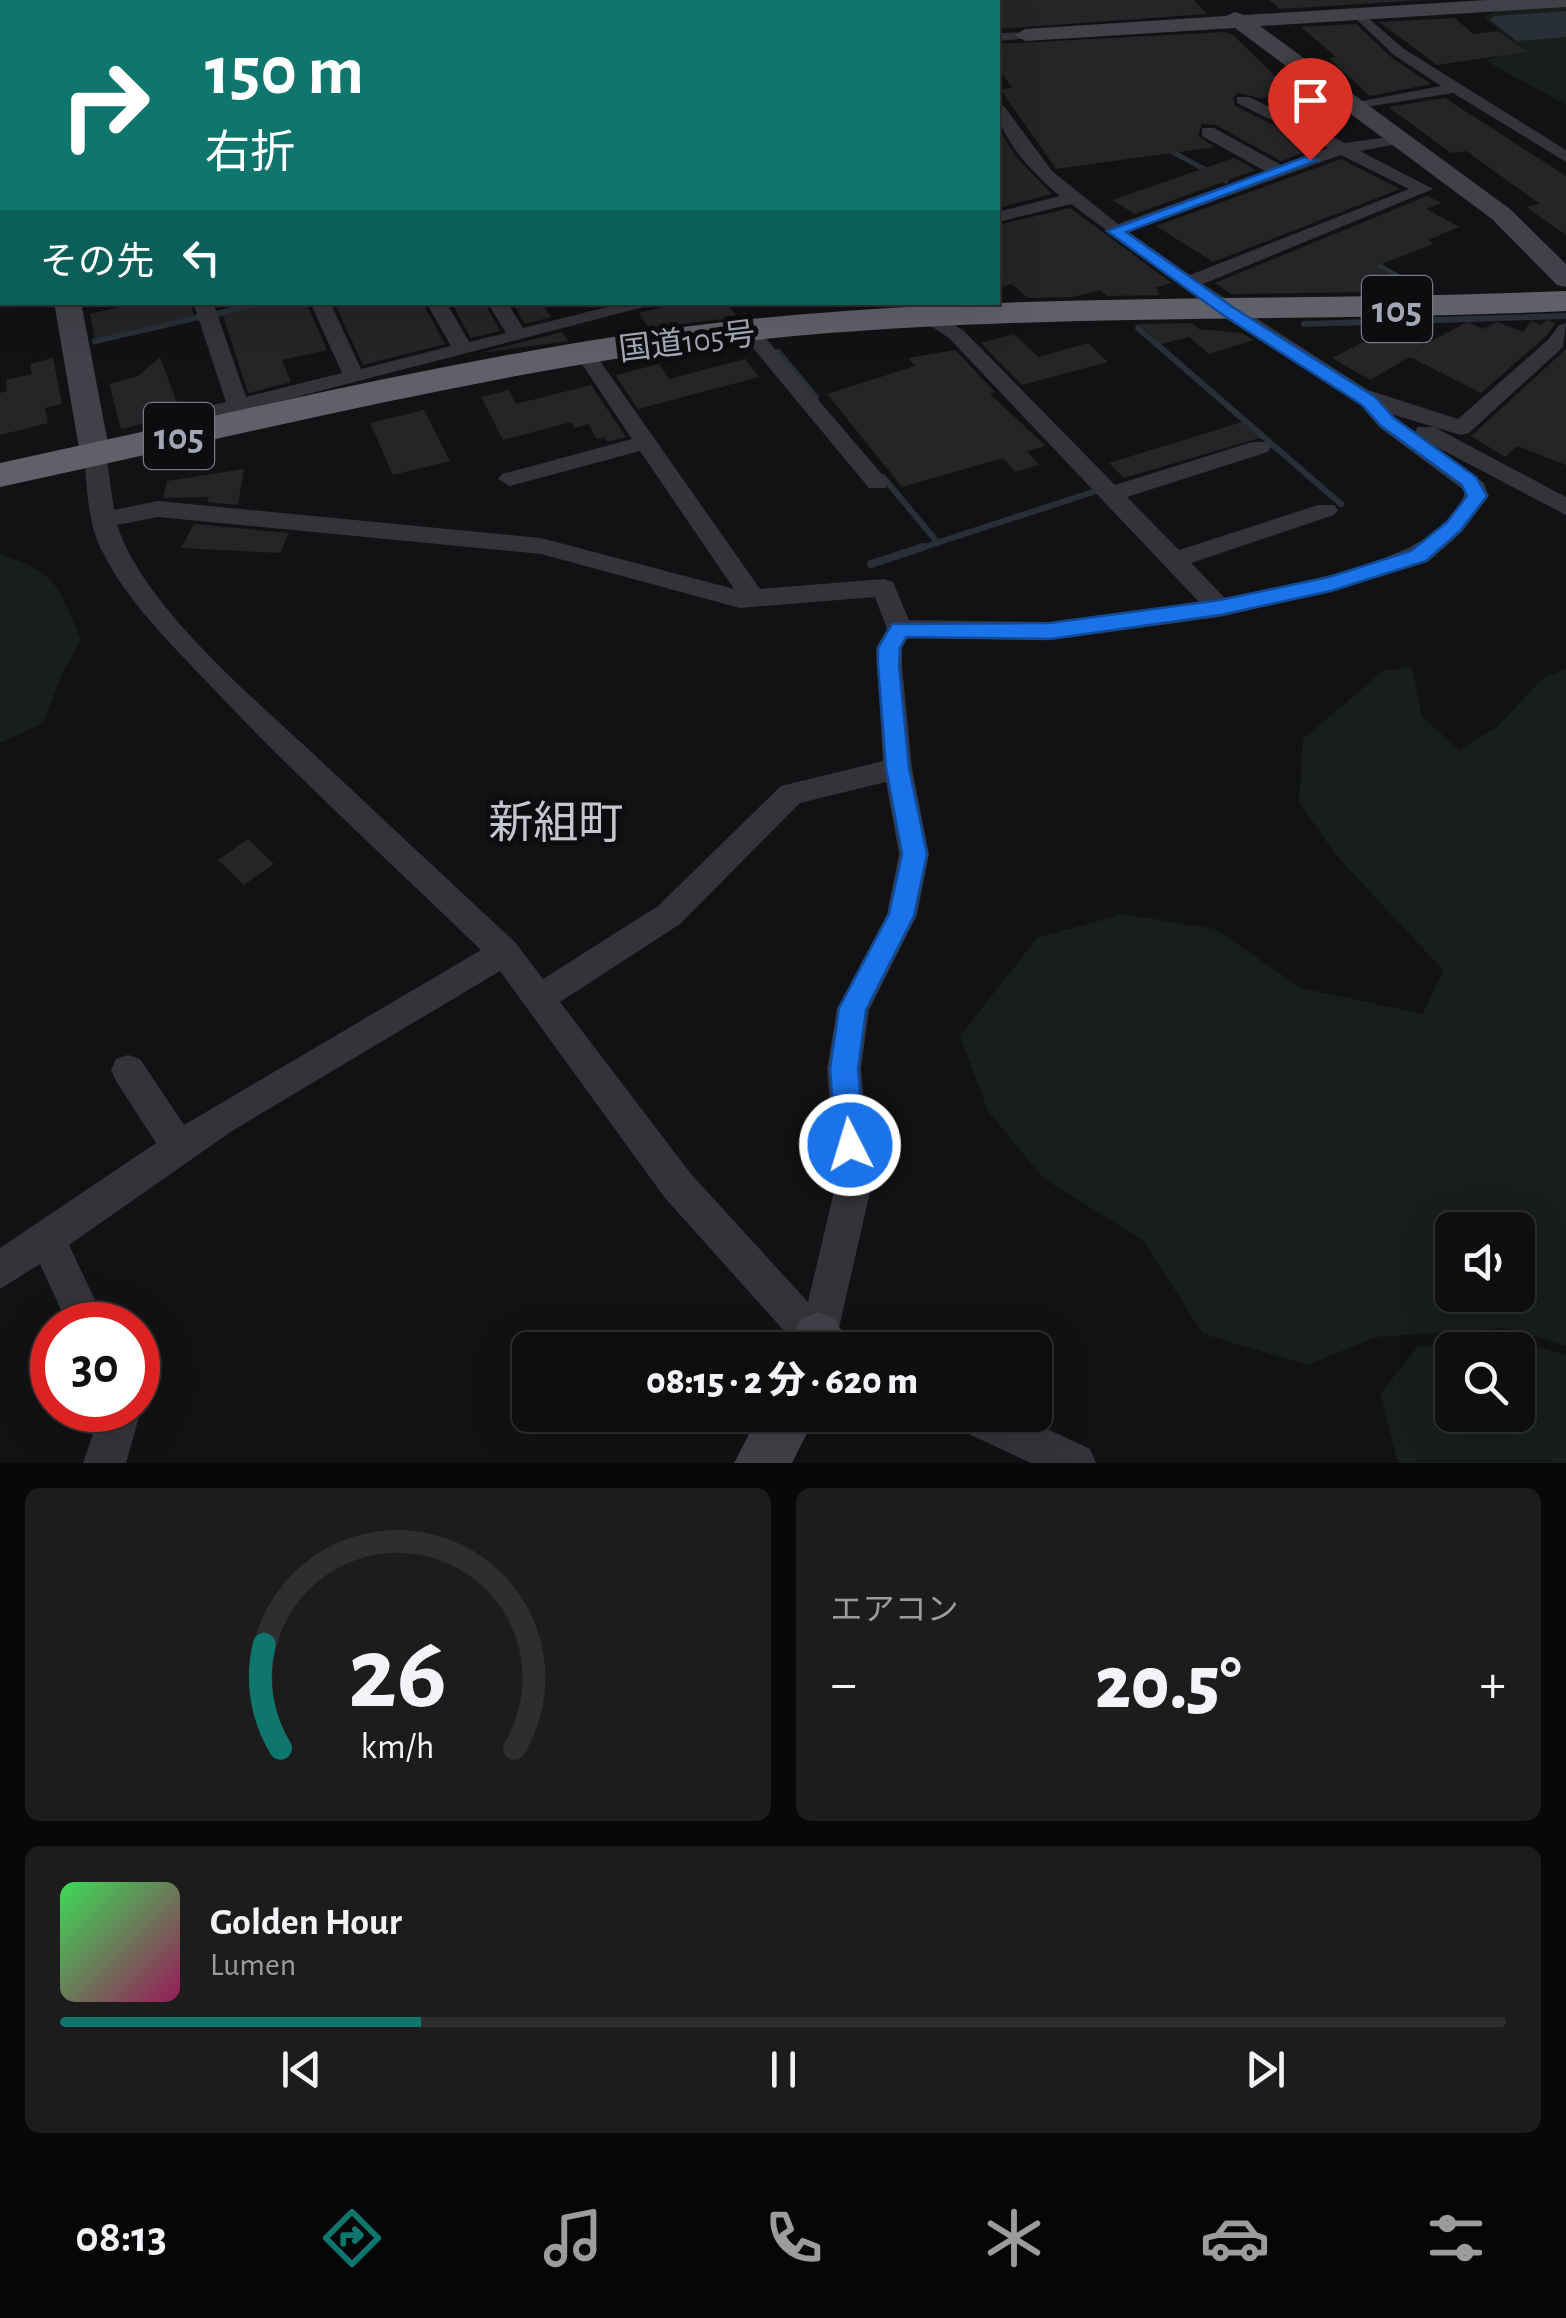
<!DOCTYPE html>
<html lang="ja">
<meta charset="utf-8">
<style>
body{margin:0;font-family:"Alegreya Sans","Noto Sans JP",sans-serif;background:#1c1c1d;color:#f1f3f6;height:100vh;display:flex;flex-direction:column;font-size:38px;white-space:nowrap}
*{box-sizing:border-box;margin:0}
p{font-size:32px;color:#9b9c9e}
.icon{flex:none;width:55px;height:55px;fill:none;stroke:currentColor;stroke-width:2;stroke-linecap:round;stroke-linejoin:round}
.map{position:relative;height:1463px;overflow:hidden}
.sheet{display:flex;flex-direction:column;gap:25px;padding:25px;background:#080808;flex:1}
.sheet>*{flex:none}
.hud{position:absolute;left:0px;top:0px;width:1000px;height:305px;box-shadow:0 10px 40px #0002,0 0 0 2px #2e2e2f;background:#0f766e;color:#fff;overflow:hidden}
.tools{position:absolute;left:1435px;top:1212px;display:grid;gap:20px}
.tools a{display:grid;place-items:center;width:100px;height:100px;border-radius:15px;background:#0e0e0f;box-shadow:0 10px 40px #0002,0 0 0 2px #2e2e2f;font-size:50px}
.speed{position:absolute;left:30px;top:1302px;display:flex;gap:20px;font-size:50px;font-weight:700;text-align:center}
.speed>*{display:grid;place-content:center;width:130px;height:130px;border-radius:50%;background:#0e0e0f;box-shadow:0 10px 40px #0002,0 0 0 2px #2e2e2f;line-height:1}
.speed .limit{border:15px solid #d22;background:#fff;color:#111}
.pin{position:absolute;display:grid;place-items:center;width:85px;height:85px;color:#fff;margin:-102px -42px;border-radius:50% 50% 50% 0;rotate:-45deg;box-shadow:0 0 10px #0007}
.pin .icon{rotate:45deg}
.me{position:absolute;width:110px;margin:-55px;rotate:355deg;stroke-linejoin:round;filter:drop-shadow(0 0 8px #0008)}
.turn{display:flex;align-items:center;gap:35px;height:210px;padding:0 40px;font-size:45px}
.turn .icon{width:130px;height:130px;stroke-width:2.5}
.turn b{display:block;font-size:70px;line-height:85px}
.then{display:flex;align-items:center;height:95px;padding:0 40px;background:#0003;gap:20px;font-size:38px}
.big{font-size:75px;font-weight:800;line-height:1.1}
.sheet .widget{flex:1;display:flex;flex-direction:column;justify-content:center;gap:15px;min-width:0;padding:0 35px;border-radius:15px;background:#1c1c1d}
.sheet .dial{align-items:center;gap:0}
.dial svg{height:260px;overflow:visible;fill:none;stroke:#2e2e2f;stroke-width:7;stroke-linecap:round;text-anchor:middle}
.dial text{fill:#f1f3f6;stroke:none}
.song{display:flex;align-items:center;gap:30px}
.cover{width:120px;height:120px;border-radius:15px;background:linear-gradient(135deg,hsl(130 70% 55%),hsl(330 70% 35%))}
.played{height:10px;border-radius:5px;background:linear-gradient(90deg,#0f766e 25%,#2e2e2f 25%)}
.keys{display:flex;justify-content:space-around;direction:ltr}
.heat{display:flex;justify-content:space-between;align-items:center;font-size:55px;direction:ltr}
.sheet .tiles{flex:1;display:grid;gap:25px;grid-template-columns:1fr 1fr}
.widget:last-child{grid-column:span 2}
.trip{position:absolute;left:512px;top:1332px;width:540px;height:100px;border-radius:15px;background:#0e0e0f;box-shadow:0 10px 40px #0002,0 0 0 2px #2e2e2f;font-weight:800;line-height:100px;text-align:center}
.dock{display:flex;height:160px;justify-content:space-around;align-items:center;background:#060606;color:#9b9c9e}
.dock .icon{width:70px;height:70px}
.dock .on{color:#0f766e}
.dock b{font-size:45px;color:#f1f3f6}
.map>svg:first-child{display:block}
</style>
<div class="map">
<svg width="1566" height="1463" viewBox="0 0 1566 1463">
<rect width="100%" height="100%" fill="#121214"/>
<g fill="#181e1a" fill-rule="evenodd">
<polygon points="1566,4 1566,105 1491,64 1487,60 1524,49 1483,18 1500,8"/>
<path d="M0,555C57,571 59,588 81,639L61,676L43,723L0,743Z"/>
<path d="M1412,666L1422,717L1459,750L1497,727L1542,679L1566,668V1346L1506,1328L1376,1337L1308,1365L1203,1334L1143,1240L1044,1179L988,1111L960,1036L1037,938L1123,914L1215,929L1301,988L1423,1014L1443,970L1336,855L1299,802L1303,739L1383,671ZM1452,1230H1518V1295H1452Z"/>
<path d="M1504,1338L1566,1355V1463H1398L1380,1394L1417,1347ZM1452,1350H1518V1415H1452Z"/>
</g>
<polygon fill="#282f38" points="1566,11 1566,37 1517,41 1490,20 1494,16"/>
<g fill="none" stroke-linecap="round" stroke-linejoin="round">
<polyline stroke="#282f38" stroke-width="5" points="1169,150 1226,181"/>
<g stroke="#282f38" stroke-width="6">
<polyline points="1370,261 1427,293"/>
<polyline points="216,314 265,302"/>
<polyline points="1304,324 1566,316"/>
<polyline points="1138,328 1341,504"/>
<polyline points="95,341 199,317"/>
<polyline points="778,352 816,397"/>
<polyline points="883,477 938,543"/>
<polyline points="915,550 1096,491"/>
</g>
<polyline stroke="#282f38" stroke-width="8" points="871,564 923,547"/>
</g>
<g fill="#252528">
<polygon points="998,0 1194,0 1207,14 998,29"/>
<polygon points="1269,0 1425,0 1280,9"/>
<polygon points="1455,18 1473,34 1498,31 1528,52 1437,65 1379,22"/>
<polygon points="1356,24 1392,58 1431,84 1370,96 1328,58 1336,57 1301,27"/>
<polygon points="1225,32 1234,36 1294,95 1260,98 1237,93 1233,97 1235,106 1318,147 1281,161 1216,125 1202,124 1198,136 1215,147 1056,169 1000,89 1012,88 998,68 998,44"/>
<polygon points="1445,98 1566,176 1566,235 1526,207 1540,204 1466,151 1451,153 1388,107"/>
<polygon points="1000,131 1016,157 1052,194 998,208"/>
<polygon points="1234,158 1256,170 1135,214 1112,200"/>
<polygon points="1341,159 1400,189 1213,262 1156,226"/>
<polygon points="1427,196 1442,203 1426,209 1460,227 1428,240 1434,244 1376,266 1398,278 1365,292 1231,294 1215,283"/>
<polygon points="1070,208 1172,283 1156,287 1160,295 1108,296 1100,290 1073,297 1028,298 1012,284 998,288 998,225"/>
<polygon points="140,302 190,302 194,316 95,339 90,314"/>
<polygon points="274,302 306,302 327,350 282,360 291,382 248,393 223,315"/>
<polygon points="334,302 422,302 445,344 363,365"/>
<polygon points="451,302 484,302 500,331 471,338"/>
<polygon points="512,302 541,302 551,317 525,324"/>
<polygon points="682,302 725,302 738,317 649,328 639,313"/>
<polygon points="1546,320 1556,323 1546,336 1481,393 1410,357 1370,380 1332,358 1391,328 1423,345 1468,322 1483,329 1497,322 1523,332 1531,321 1542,325"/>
<polygon points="1192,323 1199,329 1242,333 1254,340 1209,354 1189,337 1161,344 1139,324"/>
<polygon points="562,332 568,341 479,353"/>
<polygon points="1014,334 1038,357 1088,343 1108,362 1022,385 981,343"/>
<polygon points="1566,349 1566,465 1517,446 1505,457 1471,436"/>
<polygon points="955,350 995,392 990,394 1046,446 1027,451 1039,465 1015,472 1003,458 902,487 827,394 915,366 908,358"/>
<polygon points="160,357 180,411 178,415 121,429 109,384 138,376"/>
<polygon points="53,358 62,404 45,408 48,423 0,435 0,393 7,391 6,380 32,374 30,364"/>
<polygon points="745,359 759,377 638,409 617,378 617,375 659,364 669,379"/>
<polygon points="591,385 626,437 607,442 604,437 597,439 588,424 575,428 571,422 503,440 481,397 509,390 516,404"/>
<polygon points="424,410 450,461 393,475 370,423"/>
<polygon points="1242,422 1260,438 1124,478 1109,463"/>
<polygon points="244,469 238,505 207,502 209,497 163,498 167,481"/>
<polygon points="194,524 289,533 280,553 181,548"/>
<polygon points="248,839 274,864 244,885 218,860"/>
</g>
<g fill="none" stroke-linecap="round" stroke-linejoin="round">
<g fill="#333339" fill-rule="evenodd">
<polygon points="1360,11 1404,49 1566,150 1566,162 1453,93 1347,110 1347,104 1441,86 1394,55 1355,18 1355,12"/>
<polygon points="1030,32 1030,38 998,41 998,33"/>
<polygon points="0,38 2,39 2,50 0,49"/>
<path d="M1237,97H1249L1345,143L1403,135V143L1360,151L1433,189L1203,284L1368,390L1458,419L1549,339L1559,325L1566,323L1563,347L1469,433L1461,435L1391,414L1415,432L1418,427H1434L1566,497V515L1431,444L1484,483L1489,496L1462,532L1428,562L1331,591L1220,617L1050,640L908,638L902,648V665L912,768L929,854L917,915L869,1010L861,1069L872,1183L839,1328L854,1336L859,1350H804L794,1342L665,1198L500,971L232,1131L69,1245L107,1325H68L40,1264L0,1289V1248L156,1143L116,1081L111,1070L116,1059L128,1055L140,1059L184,1125L481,950C389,861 294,775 207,682C169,642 127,601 102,551C87,522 87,486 84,454L87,449H103L106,454L114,510L158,501L541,538L734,589L640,451L510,486L498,479L502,474L632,439L576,355L586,349L593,351L760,589L884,579L893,582L909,620L1050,622L1199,602L949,338L920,319L917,315L927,309L963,330L1115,485L1252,442H1268L1271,447L1268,452L1127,497L1179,550L1318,505H1334L1338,510L1334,515L1191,563L1225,598C1287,584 1448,562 1465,491L1379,427L1358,402L1221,315L1071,204L998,222V212L1060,196C1036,176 996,137 998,105L1004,106L1052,171L1118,224L1265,171L1202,136V128H1214L1281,165L1328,148L1237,103ZM1341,155L1409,189L1190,275L1129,232ZM158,517L541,554L740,608L875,597L887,629L876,648L883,761L781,786L658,906L543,979L515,942C450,882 385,821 320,760C255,699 145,609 117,525ZM886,782L899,854L887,914L837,1009L827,1069L836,1183L808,1302L691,1174L560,1002L680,924L800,803Z"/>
<polygon points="2,111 2,121 0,122 0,112"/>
<rect x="0" y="274" width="2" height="12"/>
<polygon points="193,302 213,302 246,397 342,373 310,302 330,302 361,369 451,346 426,302 446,302 469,342 506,333 487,302 507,302 523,328 627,302 663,302 192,424 181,417 184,412 226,402"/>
<polygon points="750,326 757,328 885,478 889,483 885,488 869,488 743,336 740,332"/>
<polygon points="138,1402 141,1410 126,1463 83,1463 101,1410 138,1410"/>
<polygon points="952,1415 1017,1415 1090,1449 1096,1463 1031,1463 958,1429"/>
</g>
<g fill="#414249" fill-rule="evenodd">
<polygon points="694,0 714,0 715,2 695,2"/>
<polygon points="1486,0 1566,0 1566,7 1260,26 1510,209 1566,264 1566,287 1557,285 1492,219 1235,28 1025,41 1015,35 1025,29 1226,16 1235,12 1244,15"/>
<polygon points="54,302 81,302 110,454 106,461 84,461 80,454"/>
<polygon points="818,1312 836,1320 844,1338 840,1350 788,1350 800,1320"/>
<polygon points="759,1415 816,1415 792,1463 734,1463"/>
</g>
<path fill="#5f606a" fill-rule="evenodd" d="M1566,291V311C1260,325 950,308 646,354C429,387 214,441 0,487V463C214,417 429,364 646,332C950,288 1260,304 1566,291Z"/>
</g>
<polygon fill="#1a73e8" stroke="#114b97" stroke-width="2.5" points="1305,157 1318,160 1126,232 1234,308 1375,397 1394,418 1476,477 1487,496 1460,531 1426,561 1331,591 1220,615 1050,639 906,637 900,648 899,665 909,768 927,854 914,916 866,1010 858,1069 865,1145 860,1155 850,1159 840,1155 836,1145 830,1069 839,1008 889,914 902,854 886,768 878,665 878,648 892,624 1050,623 1220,600 1329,577 1411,551 1447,522 1467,496 1462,485 1381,426 1362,405 1223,315 1107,231"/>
<g text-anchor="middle" stroke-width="10" stroke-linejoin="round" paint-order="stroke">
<g font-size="32" fill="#a3a6b5" stroke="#0d0d0f">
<text transform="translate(687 341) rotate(-7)" y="11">国道105号</text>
</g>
<g fill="#0d0d0f" stroke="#767883" stroke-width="2.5">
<rect x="1362" y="276" width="70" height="66" rx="8"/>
<rect x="144" y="403" width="70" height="66" rx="8"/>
</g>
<g font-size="38" font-weight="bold" fill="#a3a6b5">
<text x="1397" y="322">105</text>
<text x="179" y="449">105</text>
</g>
<g font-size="45" fill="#c4c6d1" stroke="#0d0d0f">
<text x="556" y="838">新組町</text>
</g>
</g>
</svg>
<div class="tools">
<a><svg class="icon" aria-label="sound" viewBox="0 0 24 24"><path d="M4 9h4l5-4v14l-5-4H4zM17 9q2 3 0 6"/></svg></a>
<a><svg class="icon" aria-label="search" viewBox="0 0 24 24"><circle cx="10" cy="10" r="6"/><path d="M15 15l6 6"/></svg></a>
</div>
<div class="speed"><div class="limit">30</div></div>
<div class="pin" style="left:1310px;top:160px;background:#d93025"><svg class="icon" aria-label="arrive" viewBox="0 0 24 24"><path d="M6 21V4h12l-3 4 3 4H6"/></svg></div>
<svg class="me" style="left:850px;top:1145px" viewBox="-20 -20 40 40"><circle r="17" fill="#1a73e8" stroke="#fff" stroke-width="3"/><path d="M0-11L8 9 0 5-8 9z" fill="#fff"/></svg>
<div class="trip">08:15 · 2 分 · 620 m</div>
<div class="hud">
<div class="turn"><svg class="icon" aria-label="right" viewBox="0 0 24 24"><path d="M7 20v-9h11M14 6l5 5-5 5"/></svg><div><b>150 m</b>右折</div></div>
<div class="then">その先<svg class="icon" aria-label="left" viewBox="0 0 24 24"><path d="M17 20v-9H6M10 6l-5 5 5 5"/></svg></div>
</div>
</div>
<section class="sheet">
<div class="tiles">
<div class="widget dial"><svg viewBox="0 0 100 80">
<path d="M14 69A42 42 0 1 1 86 69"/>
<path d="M14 69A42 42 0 0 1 9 37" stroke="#0f766e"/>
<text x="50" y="56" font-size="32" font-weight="700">26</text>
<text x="50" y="72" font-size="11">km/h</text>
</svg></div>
<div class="widget"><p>エアコン</p>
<div class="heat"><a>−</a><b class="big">20.5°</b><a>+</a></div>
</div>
<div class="widget">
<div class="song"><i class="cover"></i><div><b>Golden Hour</b><p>Lumen</p></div></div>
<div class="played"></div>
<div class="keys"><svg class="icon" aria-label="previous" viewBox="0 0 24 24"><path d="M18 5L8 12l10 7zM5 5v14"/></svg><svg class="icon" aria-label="pause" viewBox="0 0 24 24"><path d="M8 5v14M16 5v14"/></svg><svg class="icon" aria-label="next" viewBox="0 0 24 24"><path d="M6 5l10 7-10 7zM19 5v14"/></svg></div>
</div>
</div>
</section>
<nav class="dock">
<b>08:13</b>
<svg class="icon on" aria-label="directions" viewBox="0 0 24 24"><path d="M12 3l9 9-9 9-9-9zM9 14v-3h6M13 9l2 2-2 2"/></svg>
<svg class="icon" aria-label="music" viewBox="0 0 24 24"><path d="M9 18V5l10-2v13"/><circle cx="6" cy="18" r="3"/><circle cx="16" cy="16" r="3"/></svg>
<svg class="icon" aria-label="phone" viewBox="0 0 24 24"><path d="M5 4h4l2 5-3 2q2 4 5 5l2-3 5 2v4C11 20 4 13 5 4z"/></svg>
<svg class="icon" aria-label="climate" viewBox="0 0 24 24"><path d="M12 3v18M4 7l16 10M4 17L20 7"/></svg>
<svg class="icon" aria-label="car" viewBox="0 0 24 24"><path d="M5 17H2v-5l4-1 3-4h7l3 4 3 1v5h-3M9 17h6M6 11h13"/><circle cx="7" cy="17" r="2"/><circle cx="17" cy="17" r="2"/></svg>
<svg class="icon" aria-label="filters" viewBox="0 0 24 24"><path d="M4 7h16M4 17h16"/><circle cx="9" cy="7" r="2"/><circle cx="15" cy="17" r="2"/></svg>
</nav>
